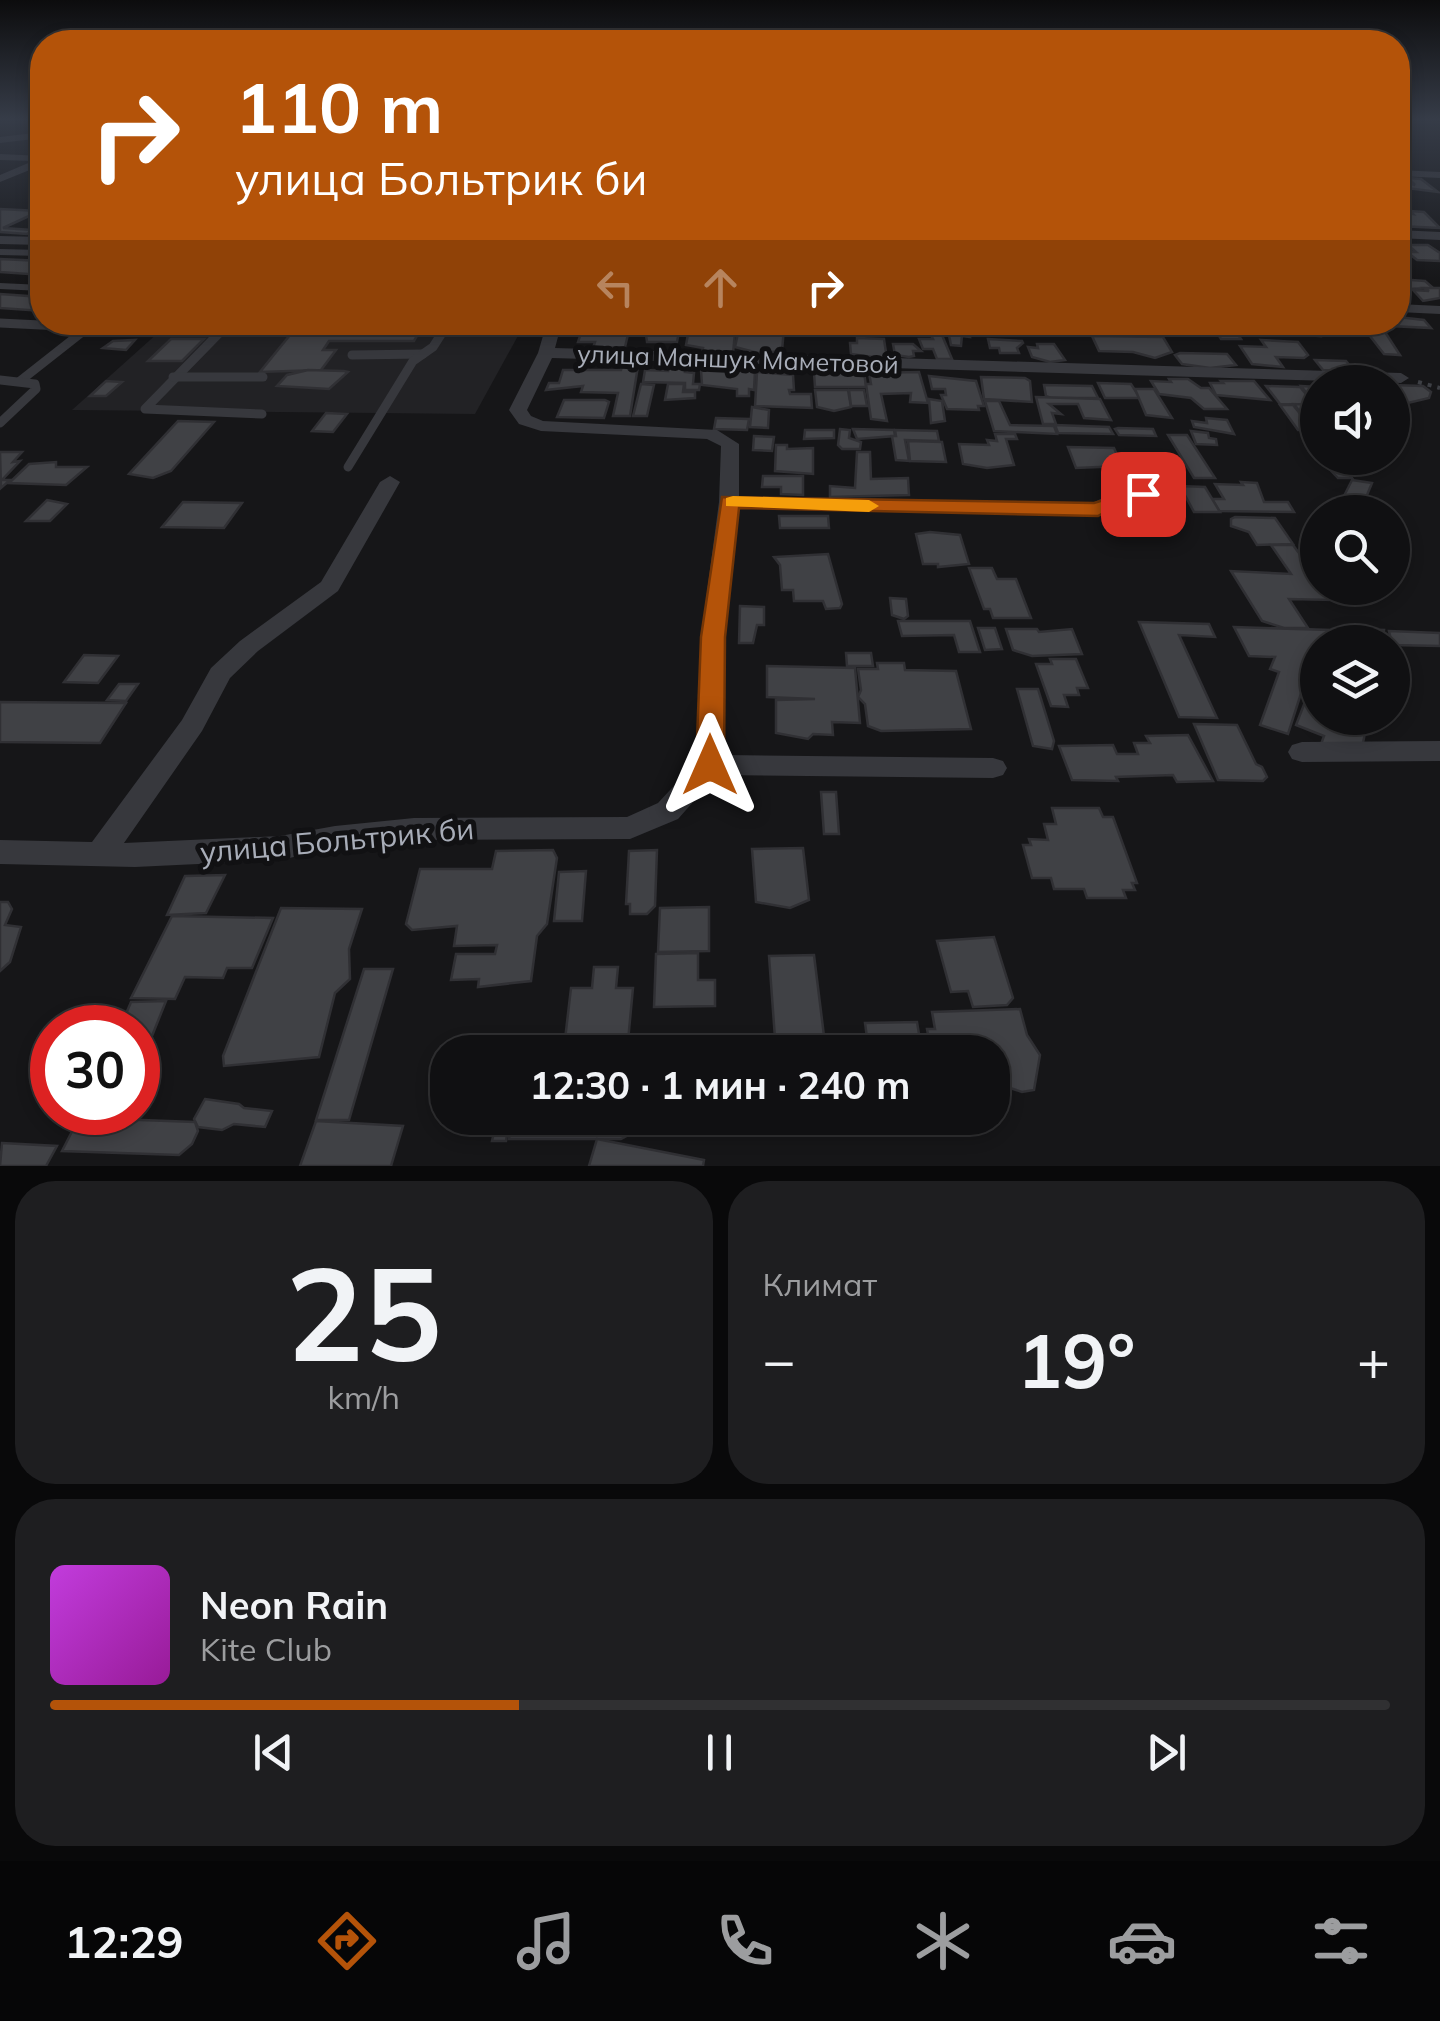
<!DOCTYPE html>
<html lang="ru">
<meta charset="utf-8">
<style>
body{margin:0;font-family:Mulish,sans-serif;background:#1e1e20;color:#f1f3f6;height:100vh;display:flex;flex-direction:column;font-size:38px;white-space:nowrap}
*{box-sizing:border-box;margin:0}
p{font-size:32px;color:#9c9d9f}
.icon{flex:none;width:55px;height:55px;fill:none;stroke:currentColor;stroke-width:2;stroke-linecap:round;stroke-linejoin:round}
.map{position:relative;height:1166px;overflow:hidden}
.drawer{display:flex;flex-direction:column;gap:15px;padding:15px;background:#09090a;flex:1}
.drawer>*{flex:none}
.banner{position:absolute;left:30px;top:30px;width:1380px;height:305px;border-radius:40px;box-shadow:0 5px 15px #0003,0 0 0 2px #303032;background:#b45309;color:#fff;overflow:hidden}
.fabs{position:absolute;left:1300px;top:365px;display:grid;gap:20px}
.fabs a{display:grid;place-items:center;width:110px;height:110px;border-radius:50%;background:#101012;box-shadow:0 5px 15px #0003,0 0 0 2px #303032;font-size:50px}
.speed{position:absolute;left:30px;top:1005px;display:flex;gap:20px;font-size:50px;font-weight:700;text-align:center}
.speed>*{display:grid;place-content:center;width:130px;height:130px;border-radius:50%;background:#101012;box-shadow:0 5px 15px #0003,0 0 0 2px #303032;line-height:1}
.speed .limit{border:15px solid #d22;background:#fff;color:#111}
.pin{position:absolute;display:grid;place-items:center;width:85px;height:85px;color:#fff;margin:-42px;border-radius:20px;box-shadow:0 5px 15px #0006}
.me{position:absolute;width:110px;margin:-55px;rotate:0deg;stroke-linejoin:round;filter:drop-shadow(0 0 8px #0008)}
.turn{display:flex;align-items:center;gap:35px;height:210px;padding:0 40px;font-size:45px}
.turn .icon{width:130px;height:130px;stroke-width:2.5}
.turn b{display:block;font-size:70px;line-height:85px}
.lanes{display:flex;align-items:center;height:95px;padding:0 40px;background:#0003;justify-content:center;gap:50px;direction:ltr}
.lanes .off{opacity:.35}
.big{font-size:75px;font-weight:700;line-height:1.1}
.drawer .widget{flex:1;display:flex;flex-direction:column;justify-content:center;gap:15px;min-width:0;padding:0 35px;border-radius:40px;background:#1e1e20}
.drawer .dial{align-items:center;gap:0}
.dial b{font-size:130px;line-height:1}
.song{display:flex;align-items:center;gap:30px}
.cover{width:120px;height:120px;border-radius:15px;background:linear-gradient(135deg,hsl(290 70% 55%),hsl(300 70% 35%))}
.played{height:10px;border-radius:5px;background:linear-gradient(90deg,#b45309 35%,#303032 35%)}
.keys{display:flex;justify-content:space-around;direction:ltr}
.heat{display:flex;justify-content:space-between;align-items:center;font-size:55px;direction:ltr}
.drawer .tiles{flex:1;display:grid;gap:15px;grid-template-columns:1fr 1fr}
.widget:last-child{grid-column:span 2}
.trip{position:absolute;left:430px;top:1035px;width:580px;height:100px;border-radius:40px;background:#101012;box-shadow:0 5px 15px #0003,0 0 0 2px #303032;font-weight:700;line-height:100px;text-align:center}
.dock{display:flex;height:160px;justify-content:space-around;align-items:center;background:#060607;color:#9c9d9f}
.dock .icon{width:70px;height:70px}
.dock .on{color:#b45309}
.dock b{font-size:45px;color:#f1f3f6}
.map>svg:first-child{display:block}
</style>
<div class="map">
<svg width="1440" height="1166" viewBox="0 0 1440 1166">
<rect width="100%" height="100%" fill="#161618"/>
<polygon fill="#222225" points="169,323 525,323 475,414 72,410"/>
<g fill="#404145" stroke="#303034" stroke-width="2.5">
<polygon points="1408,178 1421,179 1438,192 1398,187 1398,180 1415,185"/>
<polygon points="0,209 40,211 3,228 33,230 27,234 0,232"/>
<polygon points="1410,211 1424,212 1440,228 1398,226 1398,212 1413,214"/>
<polygon points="1408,245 1428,245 1440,253 1440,261 1417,260 1407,252 1416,252"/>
<polygon points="0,259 42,261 42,275 0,272"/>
<polygon points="1398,279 1425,281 1433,288 1408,289"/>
<polygon points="1424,288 1440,288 1440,298 1423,301 1413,290 1429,291"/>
<polygon points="0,294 42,297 42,311 0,308"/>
<polygon points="1398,317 1424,320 1431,328 1390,326 1387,322 1398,322"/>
<polygon points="339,322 425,322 414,341 329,341 323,350 336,350 321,370 260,372 294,330 333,330"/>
<polygon points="614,322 631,322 625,347 593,348 595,342 578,342 582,330 609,331"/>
<polygon points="833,322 850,322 849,331 842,332 850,334 829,335"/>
<polygon points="929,322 987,322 988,327 932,328"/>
<polygon points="1265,322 1311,322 1320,336 1276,333"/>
<polygon points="1315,322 1358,322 1362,328 1322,327"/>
<polygon points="756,325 784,328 782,351 758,353 735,347 738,333 755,334"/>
<polygon points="947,326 968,327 970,337 962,336 961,346 951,345"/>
<polygon points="1101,326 1104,335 1099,336 1058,333 1056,328"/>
<polygon points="1213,326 1233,327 1241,339 1221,339"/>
<polygon points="656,330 679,332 677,342 647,342 646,335"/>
<polygon points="1366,331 1385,332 1400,355 1384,354"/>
<polygon points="706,332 735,333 733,353 702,352 703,348 686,345 688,334"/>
<polygon points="931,335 942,335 952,359 937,359 933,349 923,349 919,339 933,339"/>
<polygon points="1092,336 1163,337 1172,352 1155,358 1133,352 1099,351"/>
<polygon points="857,338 884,339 887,359 851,354 850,343 857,343"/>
<polygon points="171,339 204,339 182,361 148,361"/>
<polygon points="988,339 1022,341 1023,343 1017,348 1019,353 1000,353 999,348 990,348"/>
<polygon points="135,340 126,350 103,348 113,341"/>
<polygon points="1261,340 1298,342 1308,355 1304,358 1276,357 1283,367 1252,364 1240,346 1266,347"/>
<polygon points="893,344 913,344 921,351 913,351 914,356 909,357 895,355"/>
<polygon points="1037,344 1054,344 1065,360 1050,362 1032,357 1028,347 1038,348"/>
<polygon points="1180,353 1227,354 1236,365 1210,368 1182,364 1175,355"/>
<polygon points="1315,360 1346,361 1355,372 1323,370"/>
<polygon points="622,366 638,366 630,416 613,416 618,393 581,392 583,386 546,390 549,383 559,383 563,370 621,370"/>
<polygon points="830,366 864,371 866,387 815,387 814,373 831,374"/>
<polygon points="668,367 686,367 685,372 694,373 693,384 700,384 699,390 685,390 685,383 643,382 645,370 668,371"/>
<polygon points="308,370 344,371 348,372 329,389 277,386 287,375"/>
<polygon points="701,370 755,371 754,390 749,389 749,396 737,396 737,389 702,385"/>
<polygon points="757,372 793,375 794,390 789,390 790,394 811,394 812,408 755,406"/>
<polygon points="919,372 928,403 910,402 911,393 881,394 887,421 871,419 866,384 871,384 869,373"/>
<polygon points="929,376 976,381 984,406 978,406 979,410 947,409 941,395 946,395 945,389 932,389"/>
<polygon points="981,377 1025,378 1030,381 1032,402 984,399"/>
<polygon points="1169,379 1188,379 1201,388 1209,388 1227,409 1204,409 1191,398 1159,394 1151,381 1171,382"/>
<polygon points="106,381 122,382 106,396 90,396"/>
<polygon points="1221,381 1254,381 1270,400 1216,395 1210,383 1223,383"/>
<polygon points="1098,383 1131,384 1140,398 1105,398"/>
<polygon points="641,384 654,385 647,416 633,416"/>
<polygon points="668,384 684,384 683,392 695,392 695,398 665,400"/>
<polygon points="1044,385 1092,386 1098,398 1051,398 1046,396"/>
<polygon points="1392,385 1423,386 1431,392 1429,398 1408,403 1403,401"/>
<polygon points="1266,386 1300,387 1315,405 1280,404"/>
<polygon points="1301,386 1318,387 1318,421 1307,421 1294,404 1316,405"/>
<polygon points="1135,389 1154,389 1172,418 1146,415"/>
<polygon points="815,390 848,390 851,407 834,411 817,407"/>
<polygon points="849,390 864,390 867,406 851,406"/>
<polygon points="1036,397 1100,399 1111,420 1084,418 1078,404 1049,404 1061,414 1052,413 1056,424 1043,424"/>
<polygon points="929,399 942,401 945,421 931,423"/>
<polygon points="564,400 605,400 609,402 604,418 557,417"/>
<polygon points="985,401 999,401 1010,425 1054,426 1057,434 994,431"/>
<polygon points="1280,405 1293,405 1306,421 1318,422 1318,430 1298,430"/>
<polygon points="752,407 769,410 768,428 750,427"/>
<polygon points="326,413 347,414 333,432 312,431"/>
<polygon points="716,418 749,419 747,430 714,429"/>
<polygon points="1206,418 1227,420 1234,434 1194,427 1192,421 1207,423"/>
<polygon points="178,421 214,422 171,471 153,478 129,474"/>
<polygon points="1055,425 1109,427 1113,434 1058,433"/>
<polygon points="1118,428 1153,429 1156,436 1119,435 1115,429"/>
<polygon points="840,429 850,430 849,438 861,442 860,449 842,449 838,445"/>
<polygon points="853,429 894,430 895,436 857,439"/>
<polygon points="805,430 834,430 834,438 804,439"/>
<polygon points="895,430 937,431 939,441 905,440 909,461 896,460 892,436 896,436"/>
<polygon points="1191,431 1208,433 1209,438 1216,439 1217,445 1196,444"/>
<polygon points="995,434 1015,434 1017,439 1006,439 1014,465 987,468 963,464 959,444 989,445 987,440 997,441"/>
<polygon points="1168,435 1187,435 1215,478 1194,478"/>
<polygon points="754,436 774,437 772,451 753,450"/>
<polygon points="908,441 942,442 946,462 910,461"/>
<polygon points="776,445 787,445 787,449 813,448 813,474 775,471"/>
<polygon points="1068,447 1114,448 1122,466 1076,468"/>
<polygon points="0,452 22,452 13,462 20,461 2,480 10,480 1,488"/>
<polygon points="857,452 870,452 871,479 908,478 909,495 830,497 830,486 855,488"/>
<polygon points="1319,458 1337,458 1369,469 1367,473 1344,467 1352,478 1338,478"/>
<polygon points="56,462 56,467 87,467 66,485 9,483 29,464"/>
<polygon points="763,476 803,476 803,495 781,494 781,487 762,487"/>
<polygon points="1352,480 1372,483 1360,512 1336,512"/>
<polygon points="1241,482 1257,483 1264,502 1288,502 1294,512 1219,511 1212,499 1224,499 1215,484 1243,485"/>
<polygon points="1180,486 1205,487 1220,512 1194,512"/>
<polygon points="47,500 67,504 50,521 26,521"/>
<polygon points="183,502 242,503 224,528 162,527"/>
<polygon points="779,516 828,516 829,528 780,528"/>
<polygon points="1235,517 1275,518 1293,544 1257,545 1249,532 1231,526 1231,519"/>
<polygon points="930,532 960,535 969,564 938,567 938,564 923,564 916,534"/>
<polygon points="1271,545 1293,545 1318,579 1318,588 1323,588 1332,600 1289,599 1308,628 1284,628 1262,621 1231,571 1291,574"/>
<polygon points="828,554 842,604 840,608 826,609 823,601 794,601 793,590 782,590 780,565 774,557"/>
<polygon points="969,568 992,568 997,579 1016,579 1031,618 993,618 990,609 984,609"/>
<polygon points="890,598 906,599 908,616 904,619 892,615"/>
<polygon points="740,606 764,607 764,625 757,625 753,643 739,643"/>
<polygon points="898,621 970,621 980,652 959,652 954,635 902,636"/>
<polygon points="1139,622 1209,624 1215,637 1179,635 1217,718 1179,717"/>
<polygon points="1234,627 1330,630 1326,642 1318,642 1313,683 1305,681 1288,734 1260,725 1279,672 1270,669 1275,657 1249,656"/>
<polygon points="978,628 995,628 1002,649 985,650"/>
<polygon points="1006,629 1037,629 1039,632 1072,629 1082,654 1032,656 1013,650"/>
<polygon points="1335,629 1384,630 1382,642 1330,642"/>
<polygon points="1389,631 1440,633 1440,646 1392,645"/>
<polygon points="846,653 871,653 873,666 847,666"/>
<polygon points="84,655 118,656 98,683 64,682"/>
<polygon points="1050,659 1076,659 1088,688 1077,688 1079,695 1064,695 1068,707 1051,706 1036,664 1052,664"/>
<polygon points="877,663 904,663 905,670 956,671 971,729 881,731 868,726 865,704 858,697 861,690 858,669 878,669"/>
<polygon points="767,666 855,668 860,723 832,722 833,735 813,734 808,739 776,733 776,700 815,699 767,697"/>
<polygon points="119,684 138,684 126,701 107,700"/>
<polygon points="1017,689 1038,689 1054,741 1052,749 1033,746"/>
<polygon points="1310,689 1318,692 1318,718 1368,718 1362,748 1320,747 1324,736 1296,725"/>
<polygon points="0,702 126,703 100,743 0,742"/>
<polygon points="1194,724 1237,725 1256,764 1262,767 1267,777 1263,781 1218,780"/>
<polygon points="1188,735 1213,781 1177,782 1173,775 1116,777 1118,781 1072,780 1059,746 1113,745 1117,754 1138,754 1134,743 1150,743 1146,736"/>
<polygon points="821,792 836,792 839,834 824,834"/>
<polygon points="1052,808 1099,808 1103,817 1113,817 1137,883 1132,883 1135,890 1123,890 1126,898 1087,898 1084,889 1054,889 1051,878 1032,878 1023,845 1031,845 1029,839 1048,840 1044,824 1056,824"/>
<polygon points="803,848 809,900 790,908 756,902 752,849"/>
<polygon points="553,850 557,858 547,924 537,936 531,981 478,987 479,979 451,980 456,954 495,954 497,945 454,946 457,926 412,930 406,924 420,869 492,869 496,851"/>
<polygon points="657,850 655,906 647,914 630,914 630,904 626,904 629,851"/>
<polygon points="586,871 582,921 554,921 559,872"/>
<polygon points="225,875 206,913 167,915 185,876"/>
<polygon points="0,902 8,902 12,909 5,925 21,927 10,962 0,971"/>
<polygon points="709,907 709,951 658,952 660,908"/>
<polygon points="281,908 362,909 349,949 350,979 335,993 319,1057 224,1066 223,1056"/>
<polygon points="172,916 273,918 252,968 227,968 223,978 185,977 175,999 131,998"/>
<polygon points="994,937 1013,998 1007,1005 973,1007 968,991 951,992 937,941"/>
<polygon points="698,953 698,980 715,980 715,1006 654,1007 656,954"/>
<polygon points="814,955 826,1052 776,1052 769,956"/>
<polygon points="594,967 618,967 616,988 633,988 627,1052 569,1052 564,1048 571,988 592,988"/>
<polygon points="364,969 393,969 349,1120 316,1120"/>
<polygon points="166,1001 138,1071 138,1028 120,1028 131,1002"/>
<polygon points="1020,1009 1027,1035 1040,1055 1034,1090 1022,1092 992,1082 992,1052 931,1052 927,1029 935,1029 932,1012"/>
<polygon points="917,1022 922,1052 869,1052 865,1023"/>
<polygon points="205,1099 239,1104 244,1108 272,1111 265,1127 234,1124 222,1130 198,1127 194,1119"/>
<polygon points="82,1112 118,1112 115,1119 195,1122 198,1131 192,1144 179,1155 62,1151"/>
<polygon points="483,1118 510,1118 506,1141 492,1141 494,1132 480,1132"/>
<polygon points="513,1118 645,1118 641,1128 621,1139 509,1139"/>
<polygon points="316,1121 403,1126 391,1166 300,1166"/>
<polygon points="597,1139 704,1160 703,1166 589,1166"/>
<polygon points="2,1143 57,1146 46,1166 0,1166"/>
</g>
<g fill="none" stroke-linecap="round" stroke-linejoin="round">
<polyline stroke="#3d3f44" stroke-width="4" stroke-dasharray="4 6" stroke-linecap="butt" points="1418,382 1440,388"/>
<g stroke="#37383d" stroke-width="6">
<polyline points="0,252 42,253"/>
<polyline points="0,286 42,288"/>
<polyline points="0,323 36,325"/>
<polyline points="227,325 230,322"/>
</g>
<g stroke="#37383d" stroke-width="9">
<polyline points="230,322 145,409 262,414"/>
<polyline points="0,323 61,326 81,333 20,381"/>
<polyline points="352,355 423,354"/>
<polyline points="173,377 263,377"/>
<polyline points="0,380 35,384 36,389 0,423"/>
<polyline points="348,467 413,361 433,347 449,322"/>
</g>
<g fill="#37383d" fill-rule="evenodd">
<polygon points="42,132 42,138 0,143 0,137"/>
<polygon points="0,154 42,156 42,165 0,182 0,175 33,161 0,160"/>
<polygon points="1398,170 1440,172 1440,178 1398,176"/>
<polygon points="1398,230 1440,232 1440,240 1398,238"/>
<polygon points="0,236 42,237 42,245 0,244"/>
<polygon points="1398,304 1440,306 1440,314 1398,312"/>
<path d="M547,322H562L555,348L1401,373L1409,378L1401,383L552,358L527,410L531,416L543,421L717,430L739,444V496L1093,503C1119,488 1147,483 1175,496L1179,507L1164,517L738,508L725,637L724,755L993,758L1003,761L1007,768L1003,775L993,778L717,775L678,819L630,839L414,840L335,848L280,860L135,867L0,864V840L92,842L182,720L211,668L240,641L321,582L380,482L390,476L400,482L338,591L258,651L230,678L202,731L124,843L280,836L335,826L414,818L627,817L658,803L696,762L701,637L719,502L721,446L707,439L541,431L519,424L509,410L538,353ZM1142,500L1159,505L1123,504Z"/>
<polygon points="1440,741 1440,761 1302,762 1292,759 1288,752 1292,745 1302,742"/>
</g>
</g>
<linearGradient id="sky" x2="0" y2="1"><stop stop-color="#0c0c0d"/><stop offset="0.42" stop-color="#363c48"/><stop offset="1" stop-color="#363c48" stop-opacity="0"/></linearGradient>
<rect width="1440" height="283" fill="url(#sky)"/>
<polygon fill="#b45309" stroke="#753606" stroke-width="2.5" points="1143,488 1153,494 1150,498 1116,506 1098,516 739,508 725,637 724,765 720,772 700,772 696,765 701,637 722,497 1094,503"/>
<polygon fill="#f59e0b" points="733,496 869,500 879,506 869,512 726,506 726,498"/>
<g text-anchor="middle" stroke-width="10" stroke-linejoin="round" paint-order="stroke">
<g font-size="25" fill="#a8adb8" stroke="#111113">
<text transform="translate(738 359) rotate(2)" y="9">улица Маншук Маметовой</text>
</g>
<g font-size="30" fill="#a8adb8" stroke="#111113">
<text transform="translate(337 841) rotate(-5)" y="10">улица Больтрик би</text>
</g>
</g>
</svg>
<div class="fabs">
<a><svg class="icon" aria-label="sound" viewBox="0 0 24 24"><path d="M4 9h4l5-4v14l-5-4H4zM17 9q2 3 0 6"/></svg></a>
<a><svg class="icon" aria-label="search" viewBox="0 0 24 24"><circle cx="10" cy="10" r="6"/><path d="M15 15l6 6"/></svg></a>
<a><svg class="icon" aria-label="layers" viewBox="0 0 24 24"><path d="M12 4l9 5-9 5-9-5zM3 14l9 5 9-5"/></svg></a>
</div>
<div class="speed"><div class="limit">30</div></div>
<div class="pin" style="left:1143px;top:494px;background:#d93025"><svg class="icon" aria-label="arrive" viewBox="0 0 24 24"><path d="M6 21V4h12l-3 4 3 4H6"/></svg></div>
<svg class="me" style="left:710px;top:765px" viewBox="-20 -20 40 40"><path d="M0-17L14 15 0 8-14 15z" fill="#b45309" stroke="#fff" stroke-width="4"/></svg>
<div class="trip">12:30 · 1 мин · 240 m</div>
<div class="banner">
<div class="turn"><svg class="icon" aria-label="right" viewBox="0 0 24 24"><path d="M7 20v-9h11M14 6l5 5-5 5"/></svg><div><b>110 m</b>улица Больтрик би</div></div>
<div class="lanes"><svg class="icon off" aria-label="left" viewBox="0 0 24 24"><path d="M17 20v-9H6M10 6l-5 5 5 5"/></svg><svg class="icon off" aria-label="ahead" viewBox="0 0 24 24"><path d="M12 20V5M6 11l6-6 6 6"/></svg><svg class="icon" aria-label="right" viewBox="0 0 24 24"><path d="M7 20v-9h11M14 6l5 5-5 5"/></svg></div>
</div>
</div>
<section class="drawer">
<div class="tiles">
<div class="widget dial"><b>25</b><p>km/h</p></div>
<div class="widget"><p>Климат</p>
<div class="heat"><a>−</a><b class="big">19°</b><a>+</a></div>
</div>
<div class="widget">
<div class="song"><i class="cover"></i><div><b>Neon Rain</b><p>Kite Club</p></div></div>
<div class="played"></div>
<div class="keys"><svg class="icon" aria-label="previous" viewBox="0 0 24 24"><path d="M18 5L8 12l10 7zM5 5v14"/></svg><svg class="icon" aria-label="pause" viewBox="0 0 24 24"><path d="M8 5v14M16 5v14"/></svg><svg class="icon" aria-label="next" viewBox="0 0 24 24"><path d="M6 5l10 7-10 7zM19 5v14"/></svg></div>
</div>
</div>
</section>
<nav class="dock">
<b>12:29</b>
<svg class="icon on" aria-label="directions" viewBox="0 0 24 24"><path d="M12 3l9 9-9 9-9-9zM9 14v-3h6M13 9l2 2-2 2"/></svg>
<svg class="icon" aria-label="music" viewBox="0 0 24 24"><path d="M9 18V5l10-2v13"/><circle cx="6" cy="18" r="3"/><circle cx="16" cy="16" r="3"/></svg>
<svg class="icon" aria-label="phone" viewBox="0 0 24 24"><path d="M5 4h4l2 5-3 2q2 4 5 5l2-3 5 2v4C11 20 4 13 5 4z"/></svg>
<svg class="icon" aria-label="climate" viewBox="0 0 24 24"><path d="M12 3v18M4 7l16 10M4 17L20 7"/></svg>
<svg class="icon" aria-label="car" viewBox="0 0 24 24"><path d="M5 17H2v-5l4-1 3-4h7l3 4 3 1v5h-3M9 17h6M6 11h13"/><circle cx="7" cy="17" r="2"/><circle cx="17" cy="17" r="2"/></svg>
<svg class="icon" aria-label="filters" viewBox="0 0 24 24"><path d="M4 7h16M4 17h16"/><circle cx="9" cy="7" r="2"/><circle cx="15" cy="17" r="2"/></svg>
</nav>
